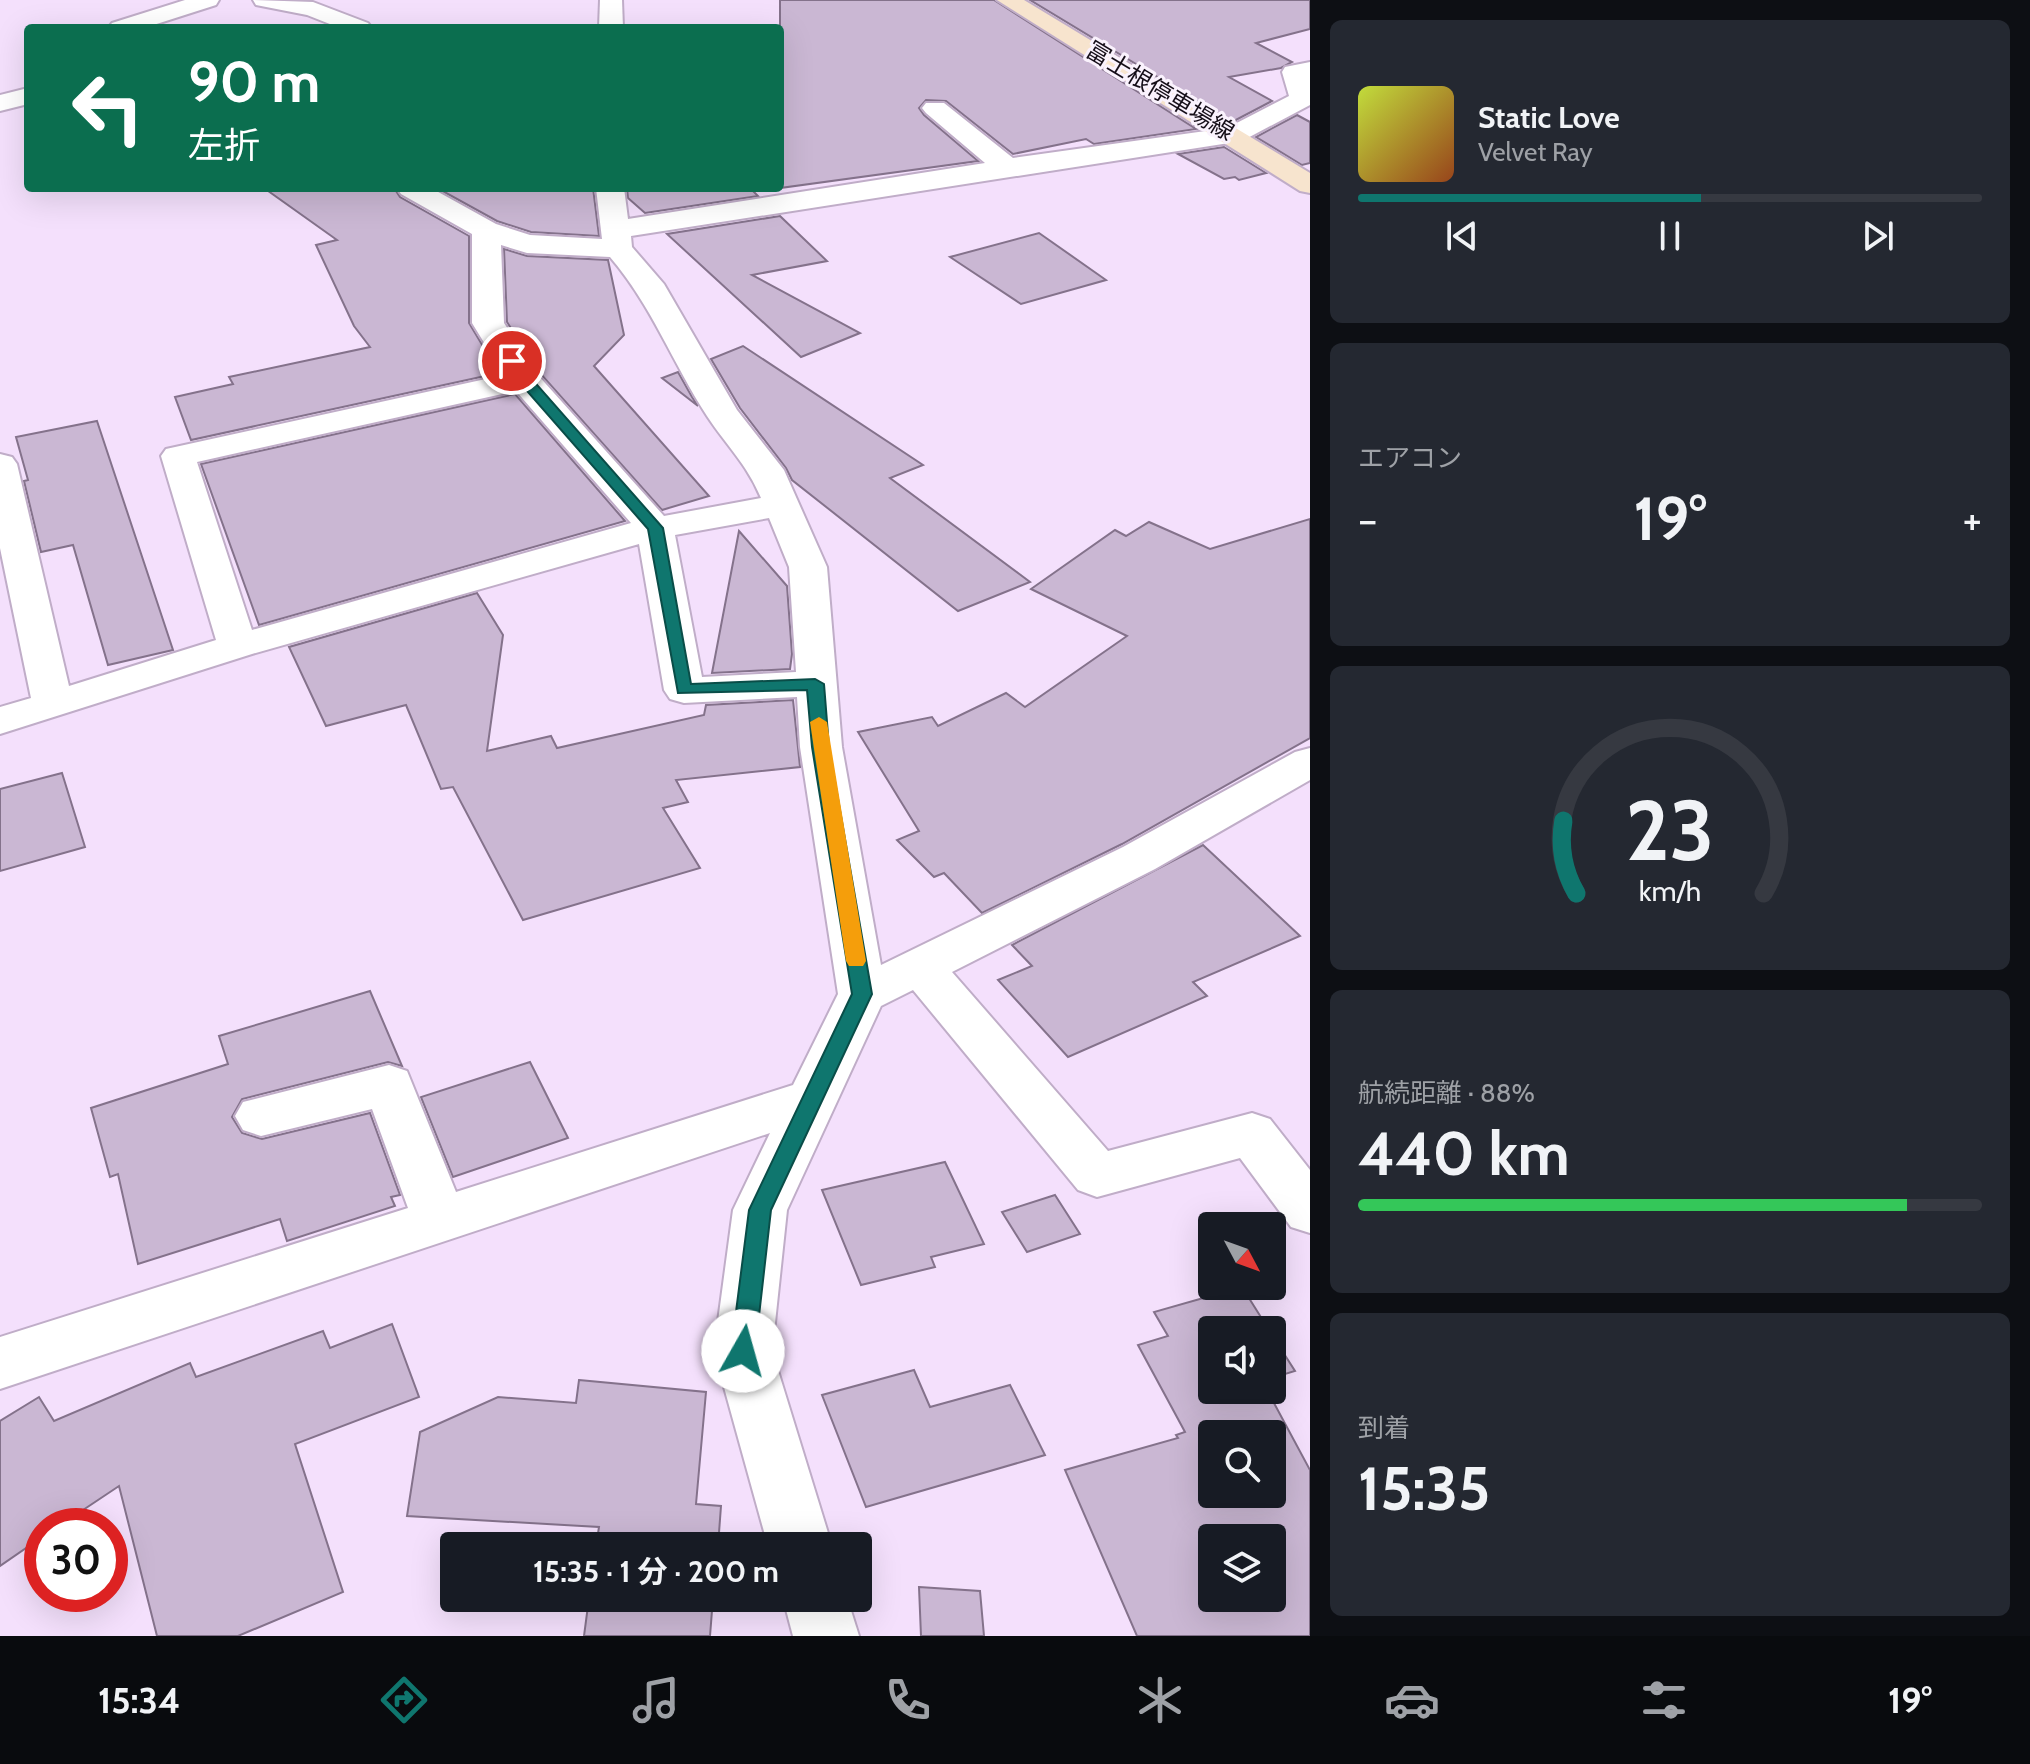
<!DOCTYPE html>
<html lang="ja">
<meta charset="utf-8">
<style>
body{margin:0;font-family:Cabin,"Noto Sans JP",sans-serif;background:#242831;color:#f1f3f6;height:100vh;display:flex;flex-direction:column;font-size:30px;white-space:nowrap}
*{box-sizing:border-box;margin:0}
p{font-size:26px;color:#9ea1a6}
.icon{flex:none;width:44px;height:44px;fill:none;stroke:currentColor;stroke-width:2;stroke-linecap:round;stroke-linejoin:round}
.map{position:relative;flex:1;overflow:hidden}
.panel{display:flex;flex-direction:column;gap:20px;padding:20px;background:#0d0f14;width:720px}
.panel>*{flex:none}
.hud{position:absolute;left:24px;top:24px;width:760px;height:168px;border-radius:8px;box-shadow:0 8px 32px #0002;background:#0b6e4f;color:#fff;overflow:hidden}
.needle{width:52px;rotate:131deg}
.controls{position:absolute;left:1198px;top:1212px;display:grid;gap:16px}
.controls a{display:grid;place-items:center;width:88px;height:88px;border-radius:8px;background:#171b24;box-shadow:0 8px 32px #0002;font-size:40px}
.speed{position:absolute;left:24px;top:1508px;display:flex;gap:16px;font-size:40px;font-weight:700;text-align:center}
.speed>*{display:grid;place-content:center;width:104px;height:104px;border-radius:50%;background:#171b24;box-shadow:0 8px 32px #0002;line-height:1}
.speed .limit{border:12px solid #d22;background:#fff;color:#111}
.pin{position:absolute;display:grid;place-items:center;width:68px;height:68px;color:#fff;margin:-34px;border:4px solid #fff;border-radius:50%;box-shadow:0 2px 8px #0007}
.me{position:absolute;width:88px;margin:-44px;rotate:7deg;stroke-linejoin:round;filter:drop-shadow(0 0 6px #0008)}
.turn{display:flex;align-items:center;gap:28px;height:168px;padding:0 32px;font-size:36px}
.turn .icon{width:104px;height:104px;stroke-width:2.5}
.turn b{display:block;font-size:56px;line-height:68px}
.big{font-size:60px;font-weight:700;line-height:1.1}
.panel .card{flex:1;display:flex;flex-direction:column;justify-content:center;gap:12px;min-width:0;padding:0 28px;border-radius:12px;background:#242831}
.panel .dial{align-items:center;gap:0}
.dial svg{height:208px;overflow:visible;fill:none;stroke:#363941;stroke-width:7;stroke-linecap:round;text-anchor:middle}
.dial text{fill:#f1f3f6;stroke:none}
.song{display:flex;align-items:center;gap:24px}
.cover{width:96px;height:96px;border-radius:12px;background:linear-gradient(135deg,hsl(70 70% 55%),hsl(20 70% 35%))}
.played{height:8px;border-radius:4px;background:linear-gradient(90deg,#0f766e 55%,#363941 55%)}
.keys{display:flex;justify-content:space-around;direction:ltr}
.heat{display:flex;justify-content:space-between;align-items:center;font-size:44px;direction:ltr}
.charge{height:12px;border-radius:6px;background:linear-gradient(90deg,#34c759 88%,#363941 0)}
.trip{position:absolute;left:440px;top:1532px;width:432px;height:80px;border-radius:8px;background:#171b24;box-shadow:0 8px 32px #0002;font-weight:700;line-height:80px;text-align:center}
.menu{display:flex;height:128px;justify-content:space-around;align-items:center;background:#090b0e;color:#9ea1a6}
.menu .icon{width:56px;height:56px}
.menu .selected{color:#0f766e}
.menu b{font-size:36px;color:#f1f3f6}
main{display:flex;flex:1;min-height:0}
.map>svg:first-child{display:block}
</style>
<main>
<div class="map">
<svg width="1310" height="1636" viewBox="0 0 1310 1636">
<rect width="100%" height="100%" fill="#f4e0fc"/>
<g fill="#cab7d3" stroke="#84728b" stroke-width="2" fill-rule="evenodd">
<polygon points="780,0 994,0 1196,129 1094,144 1086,139 1013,154 946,101 926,100 919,108 924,115 978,161 780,188"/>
<polygon points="1030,0 1310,0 1310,29 1256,43 1292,62 1281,68 1229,77 1272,101 1232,122"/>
<polygon points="1297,115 1310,122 1310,163 1302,165 1256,137"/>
<polygon points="1224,147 1266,173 1239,180 1235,177 1224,179 1178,154"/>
<polygon points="264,188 394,188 400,197 469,236 469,323 499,373 191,440 175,397 233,384 229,377 370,347 354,326 316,245 337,240"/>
<polygon points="437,188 593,188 599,236 531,232 497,221"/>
<polygon points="627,188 750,188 758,196 645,213 628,198"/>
<polygon points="780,216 827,261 752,275 860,333 801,357 667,234"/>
<polygon points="1039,233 1106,280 1021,304 950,257"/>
<polygon points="504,249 527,256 608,260 624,335 594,366 709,496 662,510 539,372 507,322"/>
<polygon points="743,346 923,465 890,478 1030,582 958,611 792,480 786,468 740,408 711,359"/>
<polygon points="678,372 692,397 698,406 662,378"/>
<polygon points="515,394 625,521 259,625 201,464"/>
<polygon points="97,421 173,650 108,665 73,545 41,552 24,481 28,480 16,437"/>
<polygon points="1310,519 1310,738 1122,844 982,913 944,873 934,877 897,840 919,831 858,732 932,717 938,726 1006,693 1025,707 1127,636 1031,589 1115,530 1126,536 1149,522 1210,549"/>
<polygon points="739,531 787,586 792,654 790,669 712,673"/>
<polygon points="477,593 503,635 487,751 551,736 557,748 704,715 706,705 793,700 800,767 676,780 688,802 663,808 700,868 523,920 453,787 441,789 406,705 326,726 289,647"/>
<polygon points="62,773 85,847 0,871 0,789"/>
<polygon points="1203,845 1300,936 1193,982 1207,996 1068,1057 998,980 1032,966 1012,945"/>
<polygon points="370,991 402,1066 388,1062 242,1099 232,1117 242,1133 262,1139 370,1113 400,1195 391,1197 395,1206 287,1241 280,1219 138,1264 118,1174 110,1177 91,1108 228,1064 219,1036"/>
<polygon points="530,1062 568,1138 453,1177 421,1097"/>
<polygon points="945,1162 984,1244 931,1257 935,1267 861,1285 822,1190"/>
<polygon points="1055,1195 1080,1234 1027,1252 1002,1212"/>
<path d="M1242,1287L1269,1330H1212V1390H1267L1310,1470V1636H1137L1065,1470L1178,1438L1176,1435L1185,1432L1138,1345L1168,1336L1154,1312ZM1212,1434H1272V1494H1212ZM1212,1538H1272V1598H1212Z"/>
<polygon points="392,1324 419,1397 295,1444 343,1592 238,1636 157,1636 119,1486 59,1526 42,1526 42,1537 0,1566 0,1421 39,1397 54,1421 190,1363 196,1377 323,1331 330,1348"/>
<polygon points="1272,1335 1295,1371 1272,1378"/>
<polygon points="914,1370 930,1407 1010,1385 1045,1455 866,1507 822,1395"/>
<polygon points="579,1380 706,1392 696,1504 721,1506 718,1546 596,1546 599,1527 407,1516 420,1432 498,1397 576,1403"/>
<polygon points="919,1587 980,1591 984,1636 921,1636"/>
<polygon points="589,1598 713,1598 710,1636 584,1636"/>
</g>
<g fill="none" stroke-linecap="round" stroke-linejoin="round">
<g stroke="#c0adc8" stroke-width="4">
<g id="minor">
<polygon points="185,0 219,0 216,5 144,28 108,28 112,23"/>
<polygon points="253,0 313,2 368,23 372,28 340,28 307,15 256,5"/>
<polygon points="600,0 622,0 623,28 599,28"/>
<path d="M1310,62V105L1242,141L631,236L632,247L664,284L737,410L784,470L827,567L842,747L881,965L1123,847L1295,752L1310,748V780L1155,869L952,972L1108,1151L1252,1113L1270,1119L1310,1170V1233L1291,1227L1240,1158L1097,1197L1078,1190L913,990L881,1006L787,1210L772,1351L832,1546H768L714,1351L733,1210L770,1133L0,1389V1337L408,1208L372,1109L261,1136L243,1130L235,1116L243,1102L389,1065L407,1071L456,1192L793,1085L838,994L800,747L797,697L684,703L670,699L664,690L639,544L252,654L0,734V707L31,698L0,548V454L12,457L17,464L69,686L216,640L161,456L166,449L504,375L472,323V234L401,194L397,188H431L496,224L530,235L602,239L596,188H624L628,219L985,163L926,113L922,108L926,103H944L1013,158L1227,128L1289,96L1282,72L1285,67ZM501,245L527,253L610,257C652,306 672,362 707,416C726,445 747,464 761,498L664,516L537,374L504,323ZM516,391L631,523L252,630L197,462ZM769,518L789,567L796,672L702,677L675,535Z"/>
<polygon points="28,88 28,104 0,111 0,95"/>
<polygon points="783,1598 847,1598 859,1636 793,1636"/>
</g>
</g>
<g stroke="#c0adc8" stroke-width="4">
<polygon id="secondary" points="997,0 1024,0 1310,173 1310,193 1300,191"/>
</g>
<use href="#minor" fill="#fff" fill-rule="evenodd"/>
<use href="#secondary" fill="#f7e4ce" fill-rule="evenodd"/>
</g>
<polygon fill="#0f766e" stroke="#0a4d48" stroke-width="2" points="508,358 517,358 530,377 663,528 691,684 815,679 824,684 829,747 872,994 771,1210 755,1351 752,1358 743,1361 735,1358 731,1351 749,1210 852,994 812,747 807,690 678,693 648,529 520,383 506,361"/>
<polygon fill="#f59e0b" points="819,717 827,722 866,961 863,966 849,966 846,961 810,722"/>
<g text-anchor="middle" stroke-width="6" stroke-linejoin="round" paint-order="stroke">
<g font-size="24" fill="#150e18" stroke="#faf2fd">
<text transform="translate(1160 91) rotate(31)" y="8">富士根停車場線</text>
</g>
</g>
</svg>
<div class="controls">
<a><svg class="needle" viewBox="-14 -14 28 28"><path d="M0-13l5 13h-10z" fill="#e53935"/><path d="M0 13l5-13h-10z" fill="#9ea1a6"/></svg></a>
<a><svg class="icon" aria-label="sound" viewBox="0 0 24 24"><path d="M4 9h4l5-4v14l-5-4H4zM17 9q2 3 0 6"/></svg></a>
<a><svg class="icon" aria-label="search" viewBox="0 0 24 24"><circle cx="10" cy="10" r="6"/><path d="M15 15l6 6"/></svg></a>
<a><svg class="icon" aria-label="layers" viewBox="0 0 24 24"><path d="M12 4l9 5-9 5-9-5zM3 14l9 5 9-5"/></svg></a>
</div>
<div class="speed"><div class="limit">30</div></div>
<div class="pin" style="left:512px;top:361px;background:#d93025"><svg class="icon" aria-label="arrive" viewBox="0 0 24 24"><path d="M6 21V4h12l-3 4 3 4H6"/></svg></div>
<svg class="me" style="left:743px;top:1351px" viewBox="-20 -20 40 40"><circle r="19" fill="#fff"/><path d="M0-13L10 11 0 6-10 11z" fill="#0f766e"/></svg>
<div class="trip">15:35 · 1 分 · 200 m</div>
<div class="hud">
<div class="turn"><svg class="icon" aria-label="left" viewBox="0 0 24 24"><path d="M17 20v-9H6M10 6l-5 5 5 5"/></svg><div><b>90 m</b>左折</div></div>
</div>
</div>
<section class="panel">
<div class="card">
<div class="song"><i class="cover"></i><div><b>Static Love</b><p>Velvet Ray</p></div></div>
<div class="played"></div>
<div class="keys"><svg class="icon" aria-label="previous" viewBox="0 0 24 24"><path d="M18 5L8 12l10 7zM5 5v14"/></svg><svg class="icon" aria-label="pause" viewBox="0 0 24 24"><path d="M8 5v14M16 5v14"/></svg><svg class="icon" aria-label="next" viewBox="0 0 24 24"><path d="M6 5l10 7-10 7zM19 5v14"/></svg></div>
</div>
<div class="card"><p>エアコン</p>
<div class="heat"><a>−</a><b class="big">19°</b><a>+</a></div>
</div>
<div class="card dial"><svg viewBox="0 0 100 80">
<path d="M14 69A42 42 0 1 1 86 69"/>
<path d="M14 69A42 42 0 0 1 9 41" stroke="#0f766e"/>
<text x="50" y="56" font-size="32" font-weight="700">23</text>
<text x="50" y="72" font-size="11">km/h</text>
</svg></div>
<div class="card"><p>航続距離 · 88%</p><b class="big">440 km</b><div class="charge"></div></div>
<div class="card"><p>到着</p><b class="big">15:35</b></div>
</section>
</main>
<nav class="menu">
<b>15:34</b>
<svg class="icon selected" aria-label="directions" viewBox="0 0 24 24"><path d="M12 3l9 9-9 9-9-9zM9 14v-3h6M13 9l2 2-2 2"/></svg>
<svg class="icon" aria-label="music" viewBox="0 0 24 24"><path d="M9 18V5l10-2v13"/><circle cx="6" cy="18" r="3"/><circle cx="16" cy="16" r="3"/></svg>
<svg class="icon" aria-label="phone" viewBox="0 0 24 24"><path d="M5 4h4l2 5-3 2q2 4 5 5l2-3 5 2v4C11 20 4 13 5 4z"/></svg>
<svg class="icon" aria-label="climate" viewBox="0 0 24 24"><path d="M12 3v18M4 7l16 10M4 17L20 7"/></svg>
<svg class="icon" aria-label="car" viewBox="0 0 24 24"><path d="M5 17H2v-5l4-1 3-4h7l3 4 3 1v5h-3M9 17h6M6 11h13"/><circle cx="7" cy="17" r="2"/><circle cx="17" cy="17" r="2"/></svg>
<svg class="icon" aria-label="filters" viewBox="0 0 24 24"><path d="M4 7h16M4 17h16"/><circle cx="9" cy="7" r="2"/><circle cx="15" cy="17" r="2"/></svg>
<b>19°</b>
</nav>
